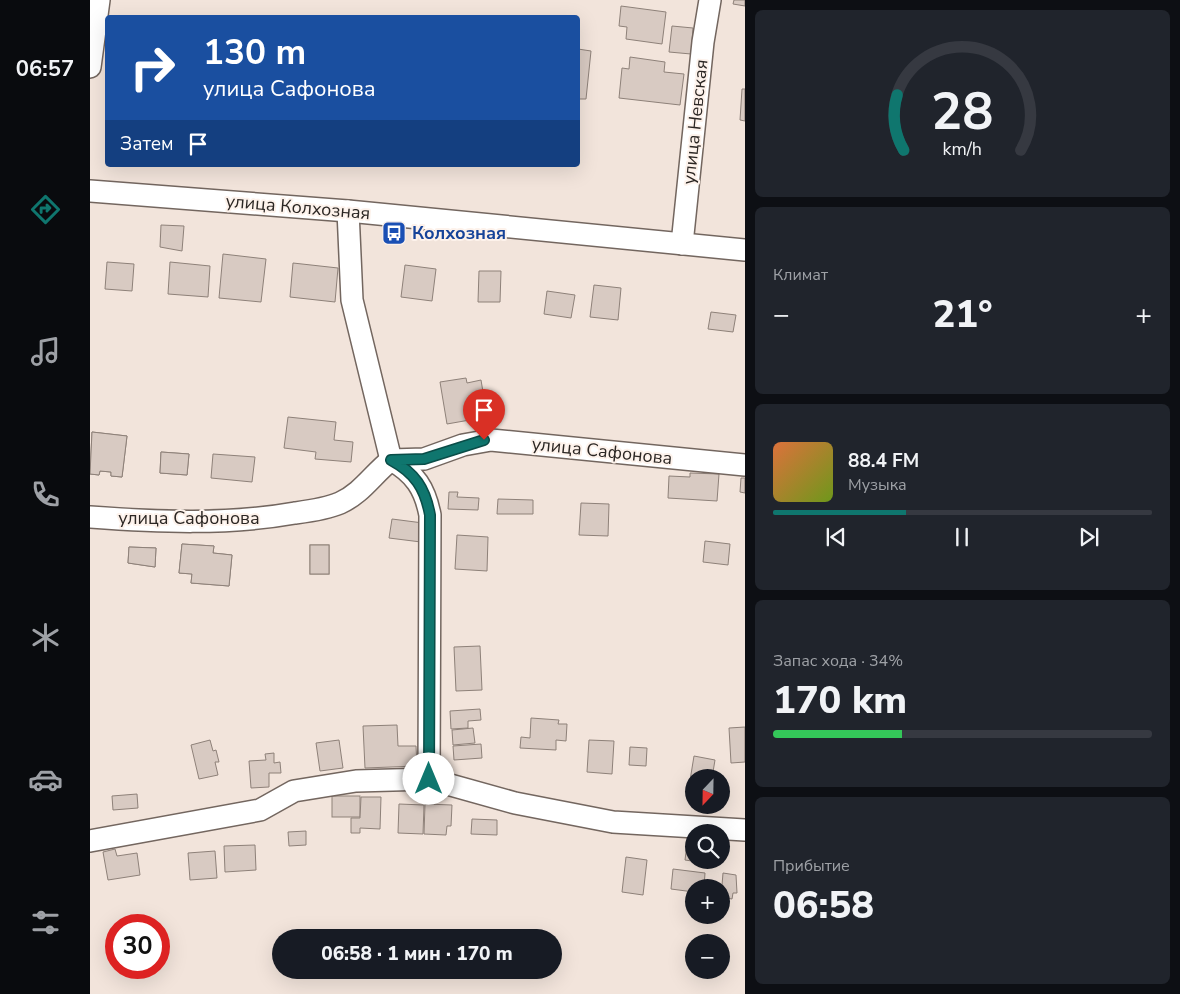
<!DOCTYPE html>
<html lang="ru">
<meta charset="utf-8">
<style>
body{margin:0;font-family:"Nunito Sans",sans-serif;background:#20242c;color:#f1f3f6;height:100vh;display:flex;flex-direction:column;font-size:19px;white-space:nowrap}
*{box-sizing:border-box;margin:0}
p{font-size:16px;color:#9ea1a6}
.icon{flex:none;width:28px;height:28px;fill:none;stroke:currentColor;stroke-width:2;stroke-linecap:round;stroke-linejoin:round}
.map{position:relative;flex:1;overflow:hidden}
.side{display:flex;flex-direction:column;gap:10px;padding:10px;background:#0d0f14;width:435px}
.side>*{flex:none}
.hud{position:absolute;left:15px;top:15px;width:475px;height:152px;border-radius:5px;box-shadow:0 5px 20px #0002;background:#1a4fa0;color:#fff;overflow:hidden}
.needle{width:32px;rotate:202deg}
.controls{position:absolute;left:595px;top:769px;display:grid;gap:10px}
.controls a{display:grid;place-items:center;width:45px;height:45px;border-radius:50%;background:#171b24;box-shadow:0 5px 20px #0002;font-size:25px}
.speed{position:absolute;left:15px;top:914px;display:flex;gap:10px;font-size:25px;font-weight:700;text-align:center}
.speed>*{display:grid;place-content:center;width:65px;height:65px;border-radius:50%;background:#171b24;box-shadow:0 5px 20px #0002;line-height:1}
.speed .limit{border:8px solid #d22;background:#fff;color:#111}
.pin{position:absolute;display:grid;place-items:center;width:42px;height:42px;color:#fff;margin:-51px -21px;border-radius:50% 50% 50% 0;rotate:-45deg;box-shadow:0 0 5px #0007}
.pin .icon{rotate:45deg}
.me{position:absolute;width:55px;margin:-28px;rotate:0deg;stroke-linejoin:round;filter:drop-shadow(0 0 4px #0008)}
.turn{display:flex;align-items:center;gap:18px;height:105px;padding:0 15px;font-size:22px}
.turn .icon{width:65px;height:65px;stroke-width:2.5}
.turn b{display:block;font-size:35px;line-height:42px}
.then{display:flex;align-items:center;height:48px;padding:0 15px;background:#0003;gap:10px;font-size:19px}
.big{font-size:38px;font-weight:800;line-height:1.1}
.side .card{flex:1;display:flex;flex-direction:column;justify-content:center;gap:8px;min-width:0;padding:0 18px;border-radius:8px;background:#20242c}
.side .dial{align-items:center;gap:0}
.dial svg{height:130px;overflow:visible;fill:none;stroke:#363941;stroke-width:7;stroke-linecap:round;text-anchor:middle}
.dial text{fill:#f1f3f6;stroke:none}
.song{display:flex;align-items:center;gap:15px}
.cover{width:60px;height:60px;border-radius:8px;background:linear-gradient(135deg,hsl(20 70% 55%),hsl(80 70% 35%))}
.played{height:5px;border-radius:2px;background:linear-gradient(90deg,#0f766e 35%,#363941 35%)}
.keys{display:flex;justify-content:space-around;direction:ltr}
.heat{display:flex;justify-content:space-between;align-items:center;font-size:28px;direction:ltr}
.charge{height:8px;border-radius:4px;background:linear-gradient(90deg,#34c759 34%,#363941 0)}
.trip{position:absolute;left:182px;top:929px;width:290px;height:50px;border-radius:25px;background:#171b24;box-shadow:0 5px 20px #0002;font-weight:800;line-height:50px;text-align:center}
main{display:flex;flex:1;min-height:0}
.menu{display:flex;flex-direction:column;width:90px;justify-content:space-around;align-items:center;background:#090b0e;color:#9ea1a6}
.menu .icon{width:35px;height:35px}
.menu .current{color:#0f766e}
.menu b{font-size:22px;color:#f1f3f6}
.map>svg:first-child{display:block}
</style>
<main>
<nav class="menu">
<b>06:57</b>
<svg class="icon current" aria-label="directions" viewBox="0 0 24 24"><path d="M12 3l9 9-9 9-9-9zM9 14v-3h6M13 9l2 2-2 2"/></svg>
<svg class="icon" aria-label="music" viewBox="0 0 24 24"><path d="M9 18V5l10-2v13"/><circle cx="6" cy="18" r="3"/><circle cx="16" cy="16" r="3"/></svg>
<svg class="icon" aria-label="phone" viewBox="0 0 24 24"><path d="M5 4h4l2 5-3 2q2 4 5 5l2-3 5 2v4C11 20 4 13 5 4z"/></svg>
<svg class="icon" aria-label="climate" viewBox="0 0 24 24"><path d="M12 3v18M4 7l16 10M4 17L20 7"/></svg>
<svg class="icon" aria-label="car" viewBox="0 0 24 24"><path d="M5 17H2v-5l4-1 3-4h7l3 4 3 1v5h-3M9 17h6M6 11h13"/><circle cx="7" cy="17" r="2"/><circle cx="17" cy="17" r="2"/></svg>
<svg class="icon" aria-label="filters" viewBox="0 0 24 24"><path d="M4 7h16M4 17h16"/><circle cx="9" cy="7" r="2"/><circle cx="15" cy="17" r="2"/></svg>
</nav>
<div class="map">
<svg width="655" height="994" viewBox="0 0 655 994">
<rect width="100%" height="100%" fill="#f2e4db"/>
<g fill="#d8cac2" stroke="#8e8179">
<polygon points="644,0 655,0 655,6 643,4"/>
<polygon points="531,6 576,12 572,44 536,39 537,27 529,26"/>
<polygon points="582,26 603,28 601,54 579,52"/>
<polygon points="488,49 501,51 496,99 488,99"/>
<polygon points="540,57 575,62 574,72 594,74 590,105 529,98 532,68 539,69"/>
<polygon points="652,89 655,89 655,121 650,120"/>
<polygon points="71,225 94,226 92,251 70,247"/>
<polygon points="133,254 176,259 171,302 129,298"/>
<polygon points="17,262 44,264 42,291 15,289"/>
<polygon points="80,262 120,266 118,297 78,294"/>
<polygon points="203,263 248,268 245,302 200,297"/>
<polygon points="315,265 346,269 342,301 311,297"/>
<polygon points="389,271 411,271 410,302 388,302"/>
<polygon points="504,285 531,288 528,320 500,317"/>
<polygon points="457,291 485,295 481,318 454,314"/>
<polygon points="621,312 646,315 643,332 618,329"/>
<polygon points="376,378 377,383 391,380 396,410 389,412 391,418 357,424 350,382"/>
<polygon points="198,417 246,422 244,440 263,442 261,462 225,459 226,452 194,448"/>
<polygon points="2,432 37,436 32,477 21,476 21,472 10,471 9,475 0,474"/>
<polygon points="2,432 37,436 32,477 21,476 21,472 10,471 9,475 0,474"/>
<polygon points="71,452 99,454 97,475 70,473"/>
<polygon points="71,452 99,454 97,475 70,473"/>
<polygon points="123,454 165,457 162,482 121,478"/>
<polygon points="600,473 629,474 627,501 578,498 579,476 600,477"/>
<polygon points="651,478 655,478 655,493 650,492"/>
<polygon points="359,492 368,492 367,497 389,498 388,510 358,509"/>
<polygon points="408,499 443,500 443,514 407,514"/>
<polygon points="491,503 519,504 518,536 489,535"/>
<polygon points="302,519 333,523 331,542 299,538"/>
<polygon points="367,535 398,537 397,571 365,569"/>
<polygon points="615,541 640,544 638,565 613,562"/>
<polygon points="92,544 124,546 123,553 142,555 139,586 101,583 102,574 89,573"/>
<polygon points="92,544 124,546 123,553 142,555 139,586 101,583 102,574 89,573"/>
<rect x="220" y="545" width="19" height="29"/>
<rect x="220" y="545" width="19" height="29"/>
<polygon points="39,547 66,548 65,567 38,563"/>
<polygon points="39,547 66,548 65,567 38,563"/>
<polygon points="390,646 392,690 366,691 364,647"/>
<polygon points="390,709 391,720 378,721 378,728 361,729 360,711"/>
<polygon points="441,718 469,720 468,724 477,724 476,741 466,740 466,750 430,748 431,737 440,738"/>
<polygon points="307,725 308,746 326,746 327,766 275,768 273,726"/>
<polygon points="655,727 655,762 641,763 639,728"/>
<polygon points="383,728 385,743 363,745 362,730"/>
<polygon points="120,740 123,751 126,750 129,762 125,762 128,775 109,779 101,745"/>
<polygon points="249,740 253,768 230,771 226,743"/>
<polygon points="499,740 524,741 522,774 497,772"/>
<polygon points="391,744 392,758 364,760 363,746"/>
<polygon points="540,747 557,748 556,766 539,765"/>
<polygon points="184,753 184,763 190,762 191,773 179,773 179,787 161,788 159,761 176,760 175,754"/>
<polygon points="604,756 625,760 622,778 604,778 604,800 597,799"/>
<polygon points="47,794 48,808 23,810 22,796"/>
<rect x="242" y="796" width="28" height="21"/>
<polygon points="271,797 291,797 290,829 270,828 270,833 261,833 261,818 270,818"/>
<polygon points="309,804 334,805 333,834 308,833"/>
<polygon points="335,804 362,805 361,826 357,826 356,835 334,834"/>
<polygon points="382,819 407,820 407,835 381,834"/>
<polygon points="216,831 216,845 199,846 198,832"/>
<polygon points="597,844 604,845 604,860 615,860 615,863 595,860"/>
<polygon points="165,845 166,870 135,872 134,846"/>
<polygon points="25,849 27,856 47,853 50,875 18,880 13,852"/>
<polygon points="125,851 127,878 100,880 98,853"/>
<polygon points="536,857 557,860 553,895 532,892"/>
<polygon points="583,869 615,873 614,888 604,888 604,892 581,889"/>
<polygon points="633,873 646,875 647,893 643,893 642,899 631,897"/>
</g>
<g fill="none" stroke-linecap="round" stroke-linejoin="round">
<g stroke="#73665f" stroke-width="24">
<g id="minor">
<polyline points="0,67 9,0"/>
<polyline points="0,191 258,211 655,250"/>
<path d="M258,211L262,300L301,460C325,473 335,489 340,515L339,779"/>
<polyline points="592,244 613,42 620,0"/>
<path d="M0,517C68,522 138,525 205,513C220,511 236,509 250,503C272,493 283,474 301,460L334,459L373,445L401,440L655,465"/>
<polyline points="0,841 170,810 204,791 266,781 339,779 425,803 523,822 655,830"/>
</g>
</g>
<use href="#minor" stroke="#fff" stroke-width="21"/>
</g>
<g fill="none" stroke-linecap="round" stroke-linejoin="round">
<g stroke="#0a4d48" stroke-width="12">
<path id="route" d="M339,779L340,515C335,488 325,473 301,460L334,459L394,440"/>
</g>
<use href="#route" stroke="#0f766e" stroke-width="9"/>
</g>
<defs>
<g id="bus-square" transform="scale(1.25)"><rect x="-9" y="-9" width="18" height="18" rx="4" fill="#1a4fb4" stroke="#fdf2eb"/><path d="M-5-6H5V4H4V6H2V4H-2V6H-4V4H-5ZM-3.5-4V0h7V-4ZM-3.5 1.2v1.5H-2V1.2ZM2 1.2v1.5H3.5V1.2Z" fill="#fff"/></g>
</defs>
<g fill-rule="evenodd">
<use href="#bus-square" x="304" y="233"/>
</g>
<g text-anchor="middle" stroke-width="4" stroke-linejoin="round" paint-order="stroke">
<g font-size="18" fill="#2b2623" stroke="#fdf2eb">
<text transform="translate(605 122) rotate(-84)" y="6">улица Невская</text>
<text transform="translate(208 207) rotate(5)" y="6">улица Колхозная</text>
<text transform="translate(512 451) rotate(6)" y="6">улица Сафонова</text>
<text x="99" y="524">улица Сафонова</text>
</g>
<g font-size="18" font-weight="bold" fill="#164399" stroke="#fdf2eb" text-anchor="start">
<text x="322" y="239">Колхозная</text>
</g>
</g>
</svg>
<div class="controls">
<a><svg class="needle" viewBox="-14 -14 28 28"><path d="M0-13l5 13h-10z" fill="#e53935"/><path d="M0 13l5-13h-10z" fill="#9ea1a6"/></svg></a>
<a><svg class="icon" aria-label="search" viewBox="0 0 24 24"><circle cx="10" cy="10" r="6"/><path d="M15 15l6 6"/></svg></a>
<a>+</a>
<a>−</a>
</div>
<div class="speed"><div class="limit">30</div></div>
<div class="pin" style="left:394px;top:440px;background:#d93025"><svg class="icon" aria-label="arrive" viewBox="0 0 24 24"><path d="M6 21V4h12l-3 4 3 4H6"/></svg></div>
<svg class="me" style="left:339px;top:779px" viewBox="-20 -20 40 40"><circle r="19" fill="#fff"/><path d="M0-13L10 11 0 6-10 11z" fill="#0f766e"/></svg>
<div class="trip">06:58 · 1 мин · 170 m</div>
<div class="hud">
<div class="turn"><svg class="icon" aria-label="right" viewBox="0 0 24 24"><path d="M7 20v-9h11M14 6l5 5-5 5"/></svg><div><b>130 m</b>улица Сафонова</div></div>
<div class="then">Затем<svg class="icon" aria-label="arrive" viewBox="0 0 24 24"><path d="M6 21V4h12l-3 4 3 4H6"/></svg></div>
</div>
</div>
<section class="side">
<div class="card dial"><svg viewBox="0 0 100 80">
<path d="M14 69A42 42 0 1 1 86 69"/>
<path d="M14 69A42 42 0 0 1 10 35" stroke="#0f766e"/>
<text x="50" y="56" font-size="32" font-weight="700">28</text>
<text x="50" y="72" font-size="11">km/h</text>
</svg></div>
<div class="card"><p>Климат</p>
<div class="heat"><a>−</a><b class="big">21°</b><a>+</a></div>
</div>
<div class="card">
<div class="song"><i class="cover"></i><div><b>88.4 FM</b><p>Музыка</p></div></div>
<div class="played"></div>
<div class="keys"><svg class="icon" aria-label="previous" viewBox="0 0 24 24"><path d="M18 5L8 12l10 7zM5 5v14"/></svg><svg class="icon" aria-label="pause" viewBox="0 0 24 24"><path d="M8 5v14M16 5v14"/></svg><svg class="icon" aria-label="next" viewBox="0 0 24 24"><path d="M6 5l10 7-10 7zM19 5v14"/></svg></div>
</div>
<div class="card"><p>Запас хода · 34%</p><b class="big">170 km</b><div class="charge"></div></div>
<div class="card"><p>Прибытие</p><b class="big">06:58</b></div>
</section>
</main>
